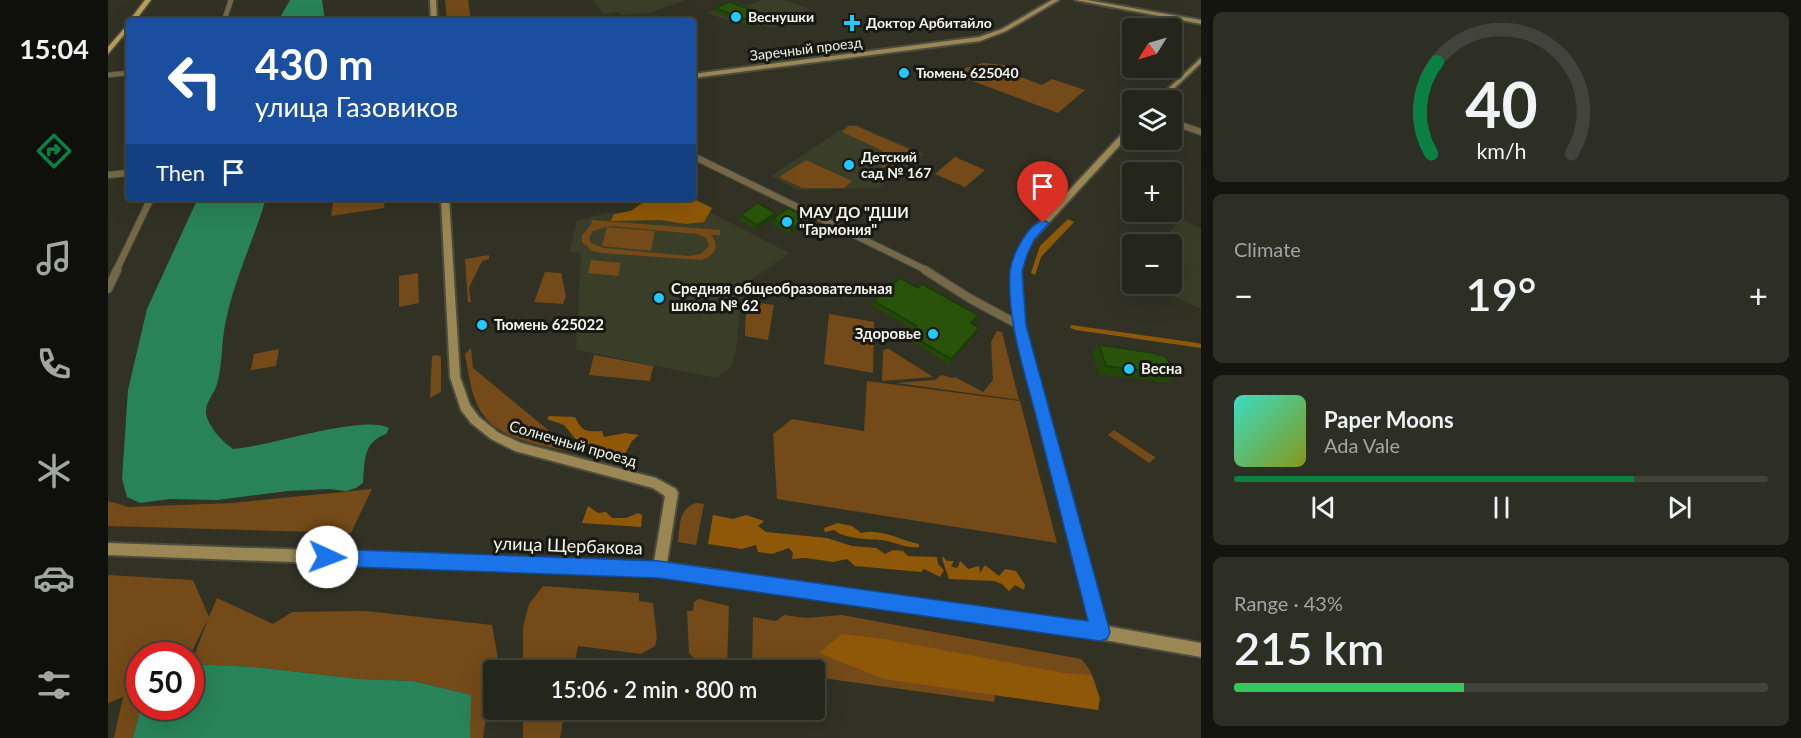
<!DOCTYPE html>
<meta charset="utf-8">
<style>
body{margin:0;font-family:Lato,sans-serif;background:#2d2e24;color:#f1f3f6;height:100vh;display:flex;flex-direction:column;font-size:22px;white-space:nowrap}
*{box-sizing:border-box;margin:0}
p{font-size:20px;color:#a3a5a3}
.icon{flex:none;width:33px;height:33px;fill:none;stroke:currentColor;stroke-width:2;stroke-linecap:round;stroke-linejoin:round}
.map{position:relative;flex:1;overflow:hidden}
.details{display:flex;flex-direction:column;gap:12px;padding:12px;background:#14150f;width:600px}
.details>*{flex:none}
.hud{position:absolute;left:18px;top:18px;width:570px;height:183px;border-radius:6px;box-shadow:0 6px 24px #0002,0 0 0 2px #42433a;background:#1a4fa0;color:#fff;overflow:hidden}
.needle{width:39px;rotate:233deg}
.buttons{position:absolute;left:1014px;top:18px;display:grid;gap:12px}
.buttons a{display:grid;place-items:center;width:60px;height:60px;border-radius:6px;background:#25261b;box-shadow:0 6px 24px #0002,0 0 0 2px #42433a;font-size:30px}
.speed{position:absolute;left:18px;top:642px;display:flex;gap:12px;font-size:30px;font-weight:700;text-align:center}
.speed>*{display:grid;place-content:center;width:78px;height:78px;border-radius:50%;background:#25261b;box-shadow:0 6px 24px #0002,0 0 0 2px #42433a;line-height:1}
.speed .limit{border:9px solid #d22;background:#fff;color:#111}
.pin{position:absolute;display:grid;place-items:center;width:51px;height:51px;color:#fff;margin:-62px -26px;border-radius:50% 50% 50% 0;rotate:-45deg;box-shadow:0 0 6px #0007}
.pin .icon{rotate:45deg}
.me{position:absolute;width:66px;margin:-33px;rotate:92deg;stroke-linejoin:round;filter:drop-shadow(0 0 4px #0008)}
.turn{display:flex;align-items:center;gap:21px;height:126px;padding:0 30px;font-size:27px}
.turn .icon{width:78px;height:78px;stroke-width:2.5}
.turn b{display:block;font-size:42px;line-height:51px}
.then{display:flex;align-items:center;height:57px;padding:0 30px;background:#0003;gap:12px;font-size:22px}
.big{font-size:45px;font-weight:600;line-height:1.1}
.details .tile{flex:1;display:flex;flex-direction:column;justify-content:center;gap:9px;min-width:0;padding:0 21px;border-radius:9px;background:#2d2e24}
.details .dial{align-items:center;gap:0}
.dial svg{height:156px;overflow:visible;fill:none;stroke:#42433a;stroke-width:7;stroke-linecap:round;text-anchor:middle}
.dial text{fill:#f1f3f6;stroke:none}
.song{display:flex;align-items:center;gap:18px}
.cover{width:72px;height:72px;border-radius:9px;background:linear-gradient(135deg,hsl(170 70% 55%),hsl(70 70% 35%))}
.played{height:6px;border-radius:3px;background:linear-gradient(90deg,#0b8043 75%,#42433a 75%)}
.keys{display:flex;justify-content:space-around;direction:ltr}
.heat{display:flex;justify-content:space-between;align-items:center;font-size:33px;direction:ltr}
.charge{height:9px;border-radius:4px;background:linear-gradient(90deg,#34c759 43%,#42433a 0)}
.trip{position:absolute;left:375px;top:660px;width:342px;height:60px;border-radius:6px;background:#25261b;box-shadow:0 6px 24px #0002,0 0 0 2px #42433a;font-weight:600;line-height:60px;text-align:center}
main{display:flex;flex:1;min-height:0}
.dock{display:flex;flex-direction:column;width:108px;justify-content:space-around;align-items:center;background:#0f0f0b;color:#a3a5a3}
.dock .icon{width:42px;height:42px}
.dock .selected{color:#0b8043}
.dock b{font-size:27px;color:#f1f3f6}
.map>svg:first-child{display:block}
</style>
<main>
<nav class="dock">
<b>15:04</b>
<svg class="icon selected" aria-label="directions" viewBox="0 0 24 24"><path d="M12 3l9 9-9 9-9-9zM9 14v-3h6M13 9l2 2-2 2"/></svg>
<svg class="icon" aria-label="music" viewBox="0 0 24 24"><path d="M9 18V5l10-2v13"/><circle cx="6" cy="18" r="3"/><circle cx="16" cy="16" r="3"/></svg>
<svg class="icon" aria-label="phone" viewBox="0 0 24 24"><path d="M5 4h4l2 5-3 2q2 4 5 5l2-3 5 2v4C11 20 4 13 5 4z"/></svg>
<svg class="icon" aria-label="climate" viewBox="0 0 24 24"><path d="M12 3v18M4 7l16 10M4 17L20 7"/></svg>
<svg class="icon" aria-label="car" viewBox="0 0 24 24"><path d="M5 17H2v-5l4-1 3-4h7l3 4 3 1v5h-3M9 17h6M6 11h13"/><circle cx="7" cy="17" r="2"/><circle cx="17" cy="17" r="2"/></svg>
<svg class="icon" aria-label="filters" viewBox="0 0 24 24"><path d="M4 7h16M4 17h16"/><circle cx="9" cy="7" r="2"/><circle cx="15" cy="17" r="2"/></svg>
</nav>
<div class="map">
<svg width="1093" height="738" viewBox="0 0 1093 738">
<rect width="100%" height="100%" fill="#313224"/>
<g fill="#3a3d27">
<polygon points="486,0 578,0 540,13 512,15 510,12 495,14"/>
<polygon points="653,0 677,0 702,9 664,28 652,24 645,27 628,21 625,22 600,13 626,2 639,6"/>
<polygon points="740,125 749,125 817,154 770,188 690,190 663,176"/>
<polygon points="550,198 575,198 681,253 634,287 628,351 623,367 608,378 468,350 473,253 461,252 469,221 498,213 513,214"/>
<polygon points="1072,219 1093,228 1093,309 1063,295 1067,288 1059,284 1064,284 1064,244 1053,244"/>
</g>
<g fill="#734a18" fill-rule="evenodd">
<polygon points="337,0 360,0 363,21 339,21"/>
<polygon points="875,63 907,66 899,72 934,85 944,79 977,90 950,113 851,76 844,72"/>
<polygon points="741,126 748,126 812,154 787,172 762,161 775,151 734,132"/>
<polygon points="847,157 877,170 857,187 827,174"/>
<polygon points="698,160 744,181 736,188 694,188 671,177"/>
<polygon points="226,198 277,198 276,208 223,216"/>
<path d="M484,220L612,230V235H603C613,247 606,256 593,260L494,253L484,251L474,242V235L483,225ZM502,226L589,234L598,238L601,246L593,254L581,256L496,248L483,243L481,238L485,231Z"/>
<polygon points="499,227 547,231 543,251 494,246"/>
<polygon points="381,255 381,259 374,261 361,288 363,302 360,302 357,259"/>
<polygon points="483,260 513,263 510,276 480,273"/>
<polygon points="437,272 453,273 458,296 455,304 426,302"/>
<polygon points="310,273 311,303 291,307 291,276"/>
<polygon points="638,301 666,305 660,340 637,336"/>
<polygon points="721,314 766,322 765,373 716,364"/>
<polygon points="889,331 894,332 911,400 788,383 827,380 833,375 844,378 847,377 875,392 885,380 883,342"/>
<path d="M363,348L365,368L468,453C439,446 397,442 377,417C363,400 361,375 357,354Z"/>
<polygon points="171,349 168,366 143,370 146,354"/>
<polygon points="778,349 781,349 825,377 774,381 775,351"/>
<polygon points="329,355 333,357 333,392 322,398 324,356"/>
<polygon points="486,355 545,366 542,381 481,375"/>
<polygon points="759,381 912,401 949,543 669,499 665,434 684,419 756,431"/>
<polygon points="1006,430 1047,457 1047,458 1041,463 1000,435"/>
<polygon points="264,489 243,533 0,526 0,501 21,507 124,503"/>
<path d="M588,503L596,504L588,545L570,542C572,526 570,509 588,503Z"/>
<polygon points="0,575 85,580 101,617 109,598 165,624 184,612 258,611 384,625 390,659 374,686 380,704 375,738 362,738 362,695 305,681 251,679 147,667 83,664 100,619 83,653 80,655 32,656 33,707 25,738 6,738 15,697 0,703"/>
<polygon points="435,586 531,593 531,601 545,603 549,638 547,646 533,654 470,646 465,670 415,670 415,627 421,604"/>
<polygon points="591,599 621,606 619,666 589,662 581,653 579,611 585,611 586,602"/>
<path d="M676,615L698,618L734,615L973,659C985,670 993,694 990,710L887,695L886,702L707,677L706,670L644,669L645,617L668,621Z"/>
<polygon points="415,710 457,710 452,738 415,738"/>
</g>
<g fill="#8e5808">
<polygon points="541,198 584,198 604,208 596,222 578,224 552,220 503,221 506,214 523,211"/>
<polygon points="960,219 966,222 933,257 927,275 923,273 932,246"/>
<polygon points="963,325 1090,343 1093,344 1093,348 968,330 962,328"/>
<path d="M441,416L467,417C474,432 479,432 494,431L496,437L517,433L531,435L524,441L517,454L471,443L456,425L439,419Z"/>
<polygon points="480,506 490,513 498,512 504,518 518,518 530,513 534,515 533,527 474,523"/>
<polygon points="605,515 625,519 638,515 656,521 650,526 658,532 719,538 744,546 768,548 777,554 785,550 795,551 800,556 829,557 830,564 836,570 832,577 816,569 813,572 747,566 739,559 725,562 698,558 684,559 685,553 681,548 664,554 650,552 648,545 634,549 600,544"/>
<path d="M730,523L744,526L753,533C773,528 791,540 811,544V547C797,549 786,541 773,540C760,539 736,539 726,530L717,532L716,528Z"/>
<path d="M834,556L839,561H846L843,566L847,568L850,567L852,561L860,569L871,566L872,573L877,565L891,576L897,569L908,571L917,585L916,590L907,585L901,591L894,584L886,581L841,579C839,572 834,561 834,556Z"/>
<polygon points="734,634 776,639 956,673 983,675 992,698 990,710 776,679 711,653"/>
</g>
<g fill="#288358">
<polygon points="182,0 214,0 217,21 170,21"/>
<path d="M90,198H158C146,240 127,277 118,320C113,341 115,363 109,384C106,395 97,402 98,413C100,427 115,442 125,449C161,447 253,414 281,428L278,434C254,443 257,462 255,483L248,488L238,491L221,489L180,491L109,500L62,499L32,503L19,497L14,479L20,390L39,309Z"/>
<polygon points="83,664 147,667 251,679 305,681 363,695 362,738 25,738 33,707 82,706"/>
</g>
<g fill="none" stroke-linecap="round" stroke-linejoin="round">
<g stroke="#4c4d40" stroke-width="6">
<g id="street-far2">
<polyline points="116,21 123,0"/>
<polyline points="0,75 21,73"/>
</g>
</g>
<g stroke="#4c4d40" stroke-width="8">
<g id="street-far1">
<polyline points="1064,122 1093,132"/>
<polyline points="585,156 820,271"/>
<polyline points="0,175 21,173"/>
<polyline points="8,271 43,198"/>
</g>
</g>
<g stroke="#4c4d40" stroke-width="10">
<g id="street">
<polyline points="817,270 861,298 911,325"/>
<polyline points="0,289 9,270"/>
</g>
</g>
<g stroke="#4c4d40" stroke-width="4">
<g id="secondary">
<polygon points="322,0 328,0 329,21 323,21"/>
<polygon points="944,0 951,0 898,31 872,41 585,78 585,74 871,37 894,29"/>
<polygon points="967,0 979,0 1093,20 1093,24"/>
<polygon points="1093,58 1093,63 1054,100 1048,100"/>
<polygon points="1021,126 1024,126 1024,132 925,240 917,255 913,271 916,325 998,626 1093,643 1093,657 962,634 551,576 0,555 0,543 546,562 557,496 545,488 407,451 383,439 363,423 353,410 342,377 333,198 341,198 352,377 362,405 371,417 391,433 413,443 548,478 568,489 570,493 559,563 983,624 906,325 903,271 909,255 918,237"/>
</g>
</g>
<g stroke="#4c4d40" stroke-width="3">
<g id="primary">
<polygon points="37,0 43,0 27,21 21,21"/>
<polygon points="21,23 21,29 0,54 0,47"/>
</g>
</g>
<use href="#street-far2" stroke="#746848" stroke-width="4.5"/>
<use href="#street-far1" stroke="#746848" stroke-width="6"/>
<use href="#street" stroke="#746848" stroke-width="8"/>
<use href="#secondary" fill="#9a8753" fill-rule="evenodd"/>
<use href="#primary" fill="#b79e5a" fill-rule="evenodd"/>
</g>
<g fill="#234709">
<polygon points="607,8 660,16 659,20 645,27 607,12"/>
<polygon points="667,213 666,218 648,230 632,220 633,215"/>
<polygon points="698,218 697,224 682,234 664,224 665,219"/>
<polygon points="766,301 867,320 864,324 868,333 840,364 799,339 801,334 805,330 764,306"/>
<polygon points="991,345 1067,375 1059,383 991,374 984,353"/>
</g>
<g fill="#1d3a08">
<polygon points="660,16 659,20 645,27 646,22"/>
<polygon points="667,213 666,218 648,230 649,225"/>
<polygon points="698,218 697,224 682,234 683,229"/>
<polygon points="871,328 868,333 840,364 843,359"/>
</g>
<g fill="#29530b" stroke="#1d3a08" stroke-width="1.5">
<polygon points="622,2 660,16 646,22 607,8"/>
<polygon points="232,19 245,21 232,21"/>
<polygon points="650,203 667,213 649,225 633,215"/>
<polygon points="680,208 698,218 683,229 665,219"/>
<polygon points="792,278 810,288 814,284 870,315 863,323 871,328 843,359 801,334 809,326 766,301"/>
<polygon points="991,345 1045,353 1058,357 1067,375 998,366"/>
</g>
<path fill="#1a73e8" stroke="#114b97" stroke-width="1.5" d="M935,220L941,223L926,240L919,255L914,271L918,325L1002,632L999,639L992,641L551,578L219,566L212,563L210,557L212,551L219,549L551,561L980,621C963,553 946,485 928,416C916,370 899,321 902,272C904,255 919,225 935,220Z"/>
<g fill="#22c9fe" stroke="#191913" stroke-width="2">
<circle cx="628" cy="17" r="6"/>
<path d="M741 14h6v6h6v6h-6v6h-6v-6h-6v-6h6z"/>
<circle cx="796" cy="73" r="6"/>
<circle cx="741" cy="165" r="6"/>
<circle cx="679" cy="222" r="6"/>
<circle cx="551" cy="298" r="6"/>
<circle cx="374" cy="325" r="6"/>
<circle cx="825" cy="334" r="6"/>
<circle cx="1021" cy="369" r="6"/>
</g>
<g text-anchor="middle" stroke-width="6" stroke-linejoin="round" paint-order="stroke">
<g font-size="14" font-weight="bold" fill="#f4f5ec" stroke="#191913" text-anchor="start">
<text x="640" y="22">Веснушки</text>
<text x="758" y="28">Доктор Арбитайло</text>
<text x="808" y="78">Тюмень 625040</text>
<text x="753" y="162">Детский<tspan x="753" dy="16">сад № 167</tspan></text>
</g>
<g font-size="14" fill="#f4f5ec" stroke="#191913">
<text transform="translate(698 49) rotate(-7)" y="5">Заречный проезд</text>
</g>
<g font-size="15" font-weight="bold" fill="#f4f5ec" stroke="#191913" text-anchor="start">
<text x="691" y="218">МАУ ДО "ДШИ<tspan x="691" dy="17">"Гармония"</tspan></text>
<text x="563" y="294">Средняя общеобразовательная<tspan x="563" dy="17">школа № 62</tspan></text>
<text x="386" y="330">Тюмень 625022</text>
<text x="813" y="339" text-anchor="end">Здоровье</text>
<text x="1033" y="374">Весна</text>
</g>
<g font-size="15" fill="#f4f5ec" stroke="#191913">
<text transform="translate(465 444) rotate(16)" y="5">Солнечный проезд</text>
</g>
<g font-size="18" fill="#f4f5ec" stroke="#191913">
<text transform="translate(460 546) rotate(2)" y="6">улица Щербакова</text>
</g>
</g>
</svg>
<div class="buttons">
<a><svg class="needle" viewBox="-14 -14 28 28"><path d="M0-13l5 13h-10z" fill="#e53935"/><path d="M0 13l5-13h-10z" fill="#a3a5a3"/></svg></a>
<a><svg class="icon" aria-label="layers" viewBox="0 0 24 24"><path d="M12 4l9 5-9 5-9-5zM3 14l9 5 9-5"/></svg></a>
<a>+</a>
<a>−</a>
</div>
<div class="speed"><div class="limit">50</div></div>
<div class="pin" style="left:935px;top:223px;background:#d93025"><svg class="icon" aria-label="arrive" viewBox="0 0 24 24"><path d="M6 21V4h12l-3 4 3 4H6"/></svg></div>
<svg class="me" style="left:219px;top:557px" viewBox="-20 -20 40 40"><circle r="19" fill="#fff"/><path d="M0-13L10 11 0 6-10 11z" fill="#1a73e8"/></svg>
<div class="trip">15:06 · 2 min · 800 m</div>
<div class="hud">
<div class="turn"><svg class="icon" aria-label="left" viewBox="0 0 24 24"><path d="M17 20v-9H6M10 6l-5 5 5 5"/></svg><div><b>430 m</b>улица Газовиков</div></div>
<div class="then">Then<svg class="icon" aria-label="arrive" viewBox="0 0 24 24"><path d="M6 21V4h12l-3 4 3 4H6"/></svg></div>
</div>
</div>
<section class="details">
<div class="tile dial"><svg viewBox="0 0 100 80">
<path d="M14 69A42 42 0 1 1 86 69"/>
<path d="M14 69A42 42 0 0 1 17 22" stroke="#0b8043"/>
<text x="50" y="56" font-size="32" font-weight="700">40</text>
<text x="50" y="72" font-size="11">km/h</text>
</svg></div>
<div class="tile"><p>Climate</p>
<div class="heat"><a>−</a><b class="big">19°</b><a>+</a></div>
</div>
<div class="tile">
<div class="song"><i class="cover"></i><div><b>Paper Moons</b><p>Ada Vale</p></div></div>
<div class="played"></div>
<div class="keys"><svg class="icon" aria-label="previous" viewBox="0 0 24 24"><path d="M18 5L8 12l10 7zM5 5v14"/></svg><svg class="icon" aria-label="pause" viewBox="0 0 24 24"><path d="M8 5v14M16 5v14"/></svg><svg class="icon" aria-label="next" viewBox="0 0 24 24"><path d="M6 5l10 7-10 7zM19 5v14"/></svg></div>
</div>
<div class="tile"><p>Range · 43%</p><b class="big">215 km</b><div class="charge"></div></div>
</section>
</main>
